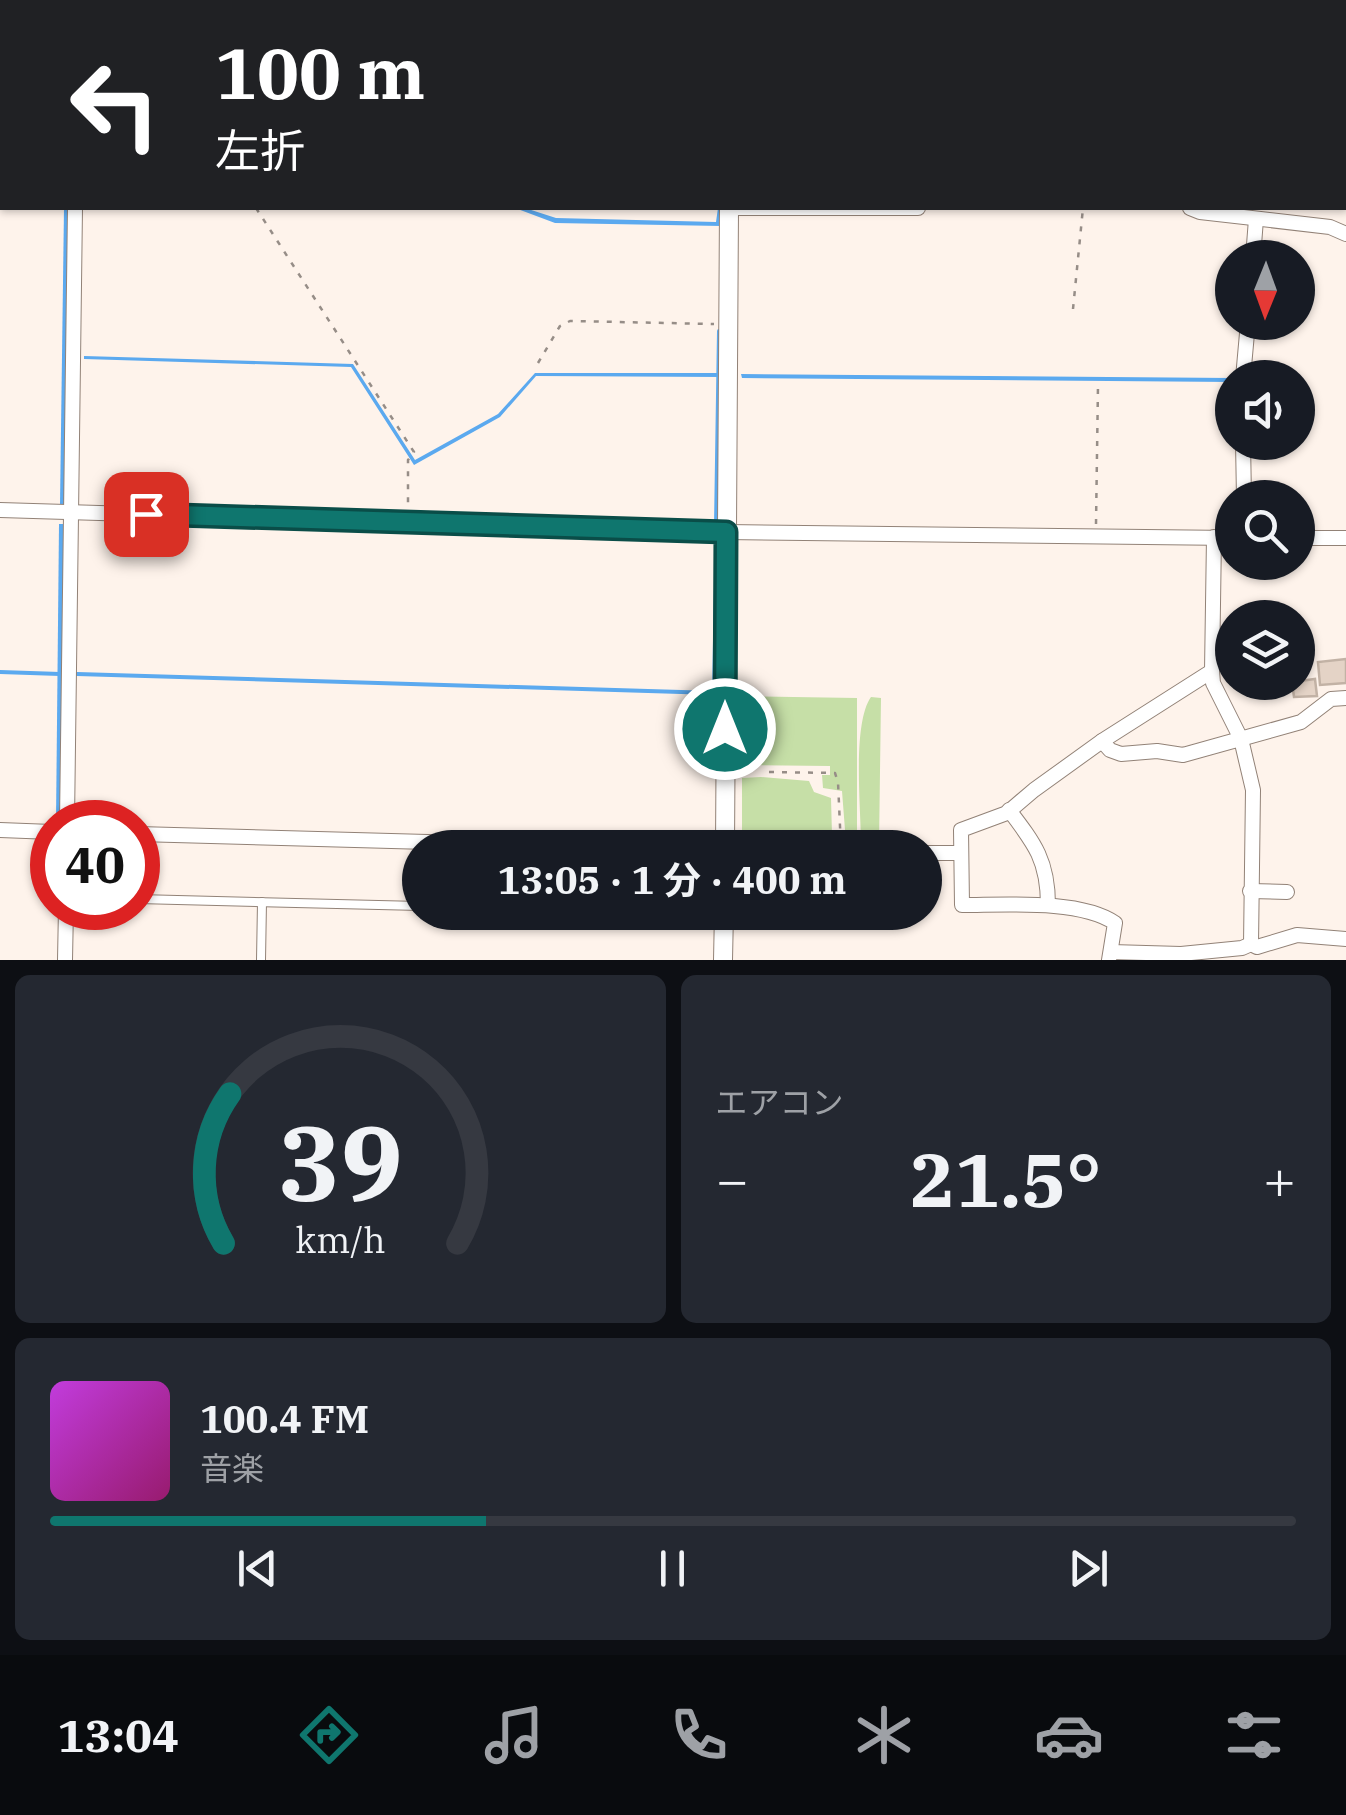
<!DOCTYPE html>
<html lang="ja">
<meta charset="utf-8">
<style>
body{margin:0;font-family:"IBM Plex Serif","Noto Sans JP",serif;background:#242831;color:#f1f3f6;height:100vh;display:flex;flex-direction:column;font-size:38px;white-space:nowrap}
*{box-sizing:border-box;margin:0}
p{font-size:32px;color:#9ea1a6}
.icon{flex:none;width:55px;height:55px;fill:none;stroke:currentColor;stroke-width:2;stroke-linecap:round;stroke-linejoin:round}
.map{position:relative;height:960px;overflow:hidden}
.details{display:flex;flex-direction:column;gap:15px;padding:15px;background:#0d0f14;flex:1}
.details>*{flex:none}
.hud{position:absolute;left:0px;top:0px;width:1348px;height:210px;box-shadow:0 2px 8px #0004;background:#202124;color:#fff;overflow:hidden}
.needle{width:65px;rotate:181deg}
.tools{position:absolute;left:1215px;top:240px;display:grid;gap:20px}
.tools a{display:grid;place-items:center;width:100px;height:100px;border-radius:50%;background:#171b24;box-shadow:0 2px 8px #0004;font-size:50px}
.speed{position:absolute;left:30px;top:800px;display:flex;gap:20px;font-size:50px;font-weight:700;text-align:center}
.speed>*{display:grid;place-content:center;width:130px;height:130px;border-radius:50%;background:#171b24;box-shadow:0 2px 8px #0004;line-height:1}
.speed .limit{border:15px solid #d22;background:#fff;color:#111}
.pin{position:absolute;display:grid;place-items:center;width:85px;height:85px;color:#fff;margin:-42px;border-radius:20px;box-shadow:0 5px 15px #0006}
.me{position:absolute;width:110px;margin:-55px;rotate:0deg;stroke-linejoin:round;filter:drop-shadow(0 0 8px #0008)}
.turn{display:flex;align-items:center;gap:35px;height:210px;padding:0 50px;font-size:45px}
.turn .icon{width:130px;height:130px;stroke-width:2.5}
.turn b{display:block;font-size:70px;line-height:85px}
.big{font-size:75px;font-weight:700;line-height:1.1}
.details .card{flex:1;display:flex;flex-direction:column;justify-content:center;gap:15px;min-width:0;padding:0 35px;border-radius:15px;background:#242831}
.details .dial{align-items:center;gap:0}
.dial svg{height:260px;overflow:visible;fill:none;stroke:#363941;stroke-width:7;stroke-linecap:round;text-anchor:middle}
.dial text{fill:#f1f3f6;stroke:none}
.song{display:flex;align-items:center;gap:30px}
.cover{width:120px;height:120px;border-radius:15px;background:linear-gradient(135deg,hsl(290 70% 55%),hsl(320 70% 35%))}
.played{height:10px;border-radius:5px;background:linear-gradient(90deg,#0f766e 35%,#363941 35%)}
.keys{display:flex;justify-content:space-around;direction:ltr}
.heat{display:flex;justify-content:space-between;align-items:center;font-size:55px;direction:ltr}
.details .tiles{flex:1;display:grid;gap:15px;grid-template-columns:1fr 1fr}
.card:last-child{grid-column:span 2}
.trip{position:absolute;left:402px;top:830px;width:540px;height:100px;border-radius:50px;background:#171b24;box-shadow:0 2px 8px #0004;font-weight:700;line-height:100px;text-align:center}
.dock{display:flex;height:160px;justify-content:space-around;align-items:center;background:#090b0e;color:#9ea1a6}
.dock .icon{width:70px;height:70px}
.dock .active{color:#0f766e}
.dock b{font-size:45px;color:#f1f3f6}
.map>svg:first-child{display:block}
</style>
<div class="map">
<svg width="1346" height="960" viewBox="0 0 1346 960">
<rect width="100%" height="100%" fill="#fef3eb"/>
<polygon fill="#ffe6d5" points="870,0 1183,0 1182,2 870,2"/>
<g fill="#c6dfa7">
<polygon points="738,696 857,698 857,843 846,843 842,791 823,788 822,775 830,775 830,766 739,765"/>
<path d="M871,697L881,698L879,845L861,844C861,809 852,724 871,697Z"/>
<polygon points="761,777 809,781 814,792 831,798 832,835 823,843 742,843 742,778"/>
</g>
<g fill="#5ba9ef">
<polygon points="64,208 69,208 65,505 60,505"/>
<polygon points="515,208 525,208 556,218 716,222 718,208 721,208 721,226 555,223"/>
<polygon points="84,356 353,364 415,460 498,414 535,373 721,373 721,377 536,376 500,417 414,465 351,367 84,359"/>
<polygon points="741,374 1232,378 1232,382 742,378"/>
<polygon points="59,524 64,524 60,822 56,822"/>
</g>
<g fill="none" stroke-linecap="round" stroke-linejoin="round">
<g stroke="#5ba9ef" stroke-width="4">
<polyline points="716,526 719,331"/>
<polyline points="0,672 60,674"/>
<polyline points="77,674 714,693 717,536"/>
</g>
</g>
<g fill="#e4d3c6" stroke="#c2b2a5" stroke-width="2.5">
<polygon points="1346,659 1346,683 1320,685 1318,662"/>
<polygon points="1315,679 1317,696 1294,697 1292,682"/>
</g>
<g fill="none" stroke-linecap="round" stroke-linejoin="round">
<g stroke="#928277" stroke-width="10">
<g id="service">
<polyline points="1217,0 1228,2"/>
<polyline points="138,899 420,906"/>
<polyline points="261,960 262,902"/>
</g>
</g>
<g stroke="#928277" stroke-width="16">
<g id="minor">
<polyline points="835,0 835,2"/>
<polyline points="125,2 126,0"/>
<polyline points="364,2 365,0"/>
<polyline points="1188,2 1189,0"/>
<polyline points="0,55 2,55"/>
<polyline points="0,197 2,197"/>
<polyline points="729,208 918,208"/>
<polyline points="1190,208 1200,212 1330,227 1346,234"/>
<polyline points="1253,258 1256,219"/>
<polyline points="1243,378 1248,322"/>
<polyline points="1243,442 1244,498"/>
<polyline points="0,510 726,532 1232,538"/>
<polyline points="1298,538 1346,538"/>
<polyline points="1212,671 1213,683 1241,739 1253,790 1251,944 1257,947 1297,935 1346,939"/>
<polyline points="1102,741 1110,750 1121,754 1157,751 1183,755 1301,722 1331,699 1346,698"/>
<path d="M1009,810C1035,844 1048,861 1048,905"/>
<polyline points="67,822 75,208"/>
<polyline points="0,830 52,832"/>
<polyline points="138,834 646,848"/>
<polyline points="925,853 960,853"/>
<polyline points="1250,891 1287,892"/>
<polyline points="1111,952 1181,954 1242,948 1251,944"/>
<polyline points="65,960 66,908"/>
<path d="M1109,960L1115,923C1080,899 1004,905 962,905L961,830L1007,813L1034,790L1102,741L1212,671L1214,537"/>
</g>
</g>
<g stroke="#928277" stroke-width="20">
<g id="tertiary">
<polyline points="732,2 732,0"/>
<polyline points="725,848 729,208"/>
<polyline points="723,960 724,912"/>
</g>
</g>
<g stroke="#968d87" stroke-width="2.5" stroke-dasharray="5 8" stroke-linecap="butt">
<polyline points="143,2 144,0"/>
<polyline points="256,208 414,452 408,460 408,511"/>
<polyline points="1073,309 1083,208"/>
<polyline points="538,363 560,326 570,321 714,324"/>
<polyline points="1096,524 1098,385"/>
<polyline points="769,772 835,773 838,782 841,848"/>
</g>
<use href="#service" stroke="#fff" stroke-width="8"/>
<use href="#minor" stroke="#fff" stroke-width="14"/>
<use href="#tertiary" stroke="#fff" stroke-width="18"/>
</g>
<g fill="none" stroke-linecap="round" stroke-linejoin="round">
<g stroke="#0a4d48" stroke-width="25">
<polyline id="route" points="146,514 726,532 725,729"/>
</g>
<use href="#route" stroke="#0f766e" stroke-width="18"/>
</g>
</svg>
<div class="tools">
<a><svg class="needle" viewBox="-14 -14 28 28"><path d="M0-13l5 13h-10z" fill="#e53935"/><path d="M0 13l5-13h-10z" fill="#9ea1a6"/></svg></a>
<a><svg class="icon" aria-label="sound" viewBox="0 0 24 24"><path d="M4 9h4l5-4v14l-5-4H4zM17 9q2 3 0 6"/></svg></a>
<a><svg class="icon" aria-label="search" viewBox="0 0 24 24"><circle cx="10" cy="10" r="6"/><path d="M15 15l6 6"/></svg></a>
<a><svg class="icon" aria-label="layers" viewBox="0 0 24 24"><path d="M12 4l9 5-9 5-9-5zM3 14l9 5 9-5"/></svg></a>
</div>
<div class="speed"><div class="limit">40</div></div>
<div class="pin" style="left:146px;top:514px;background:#d93025"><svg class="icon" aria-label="arrive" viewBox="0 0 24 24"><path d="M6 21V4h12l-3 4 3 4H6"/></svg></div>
<svg class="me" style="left:725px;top:729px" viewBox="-20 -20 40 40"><circle r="17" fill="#0f766e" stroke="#fff" stroke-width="3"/><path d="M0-11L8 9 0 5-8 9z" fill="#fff"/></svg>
<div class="trip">13:05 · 1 分 · 400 m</div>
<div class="hud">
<div class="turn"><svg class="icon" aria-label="left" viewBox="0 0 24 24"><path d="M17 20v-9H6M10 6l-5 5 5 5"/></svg><div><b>100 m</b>左折</div></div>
</div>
</div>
<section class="details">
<div class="tiles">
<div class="card dial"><svg viewBox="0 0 100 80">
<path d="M14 69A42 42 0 1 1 86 69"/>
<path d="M14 69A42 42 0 0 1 16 23" stroke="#0f766e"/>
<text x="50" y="56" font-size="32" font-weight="700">39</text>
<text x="50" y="72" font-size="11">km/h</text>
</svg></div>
<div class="card"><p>エアコン</p>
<div class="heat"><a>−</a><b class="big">21.5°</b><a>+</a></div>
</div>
<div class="card">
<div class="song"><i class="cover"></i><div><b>100.4 FM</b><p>音楽</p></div></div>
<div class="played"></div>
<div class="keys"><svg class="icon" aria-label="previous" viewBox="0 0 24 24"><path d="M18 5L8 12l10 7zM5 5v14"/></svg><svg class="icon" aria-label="pause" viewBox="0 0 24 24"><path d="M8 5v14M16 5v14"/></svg><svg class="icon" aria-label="next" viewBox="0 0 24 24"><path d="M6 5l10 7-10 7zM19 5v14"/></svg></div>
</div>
</div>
</section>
<nav class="dock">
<b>13:04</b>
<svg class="icon active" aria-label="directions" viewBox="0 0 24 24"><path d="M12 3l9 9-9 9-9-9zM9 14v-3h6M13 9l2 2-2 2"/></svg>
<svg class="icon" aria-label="music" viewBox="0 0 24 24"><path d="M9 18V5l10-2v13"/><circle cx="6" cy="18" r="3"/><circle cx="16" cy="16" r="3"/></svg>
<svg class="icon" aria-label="phone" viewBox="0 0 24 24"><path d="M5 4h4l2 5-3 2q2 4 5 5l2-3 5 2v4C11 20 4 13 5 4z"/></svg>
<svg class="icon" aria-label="climate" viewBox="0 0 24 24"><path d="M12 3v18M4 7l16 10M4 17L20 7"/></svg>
<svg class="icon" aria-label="car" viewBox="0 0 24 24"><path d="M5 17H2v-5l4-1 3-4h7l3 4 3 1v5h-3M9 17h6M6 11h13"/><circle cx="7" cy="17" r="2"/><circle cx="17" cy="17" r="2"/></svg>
<svg class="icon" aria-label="filters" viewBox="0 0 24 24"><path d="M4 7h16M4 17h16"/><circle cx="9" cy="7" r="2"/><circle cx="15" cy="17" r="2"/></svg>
</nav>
